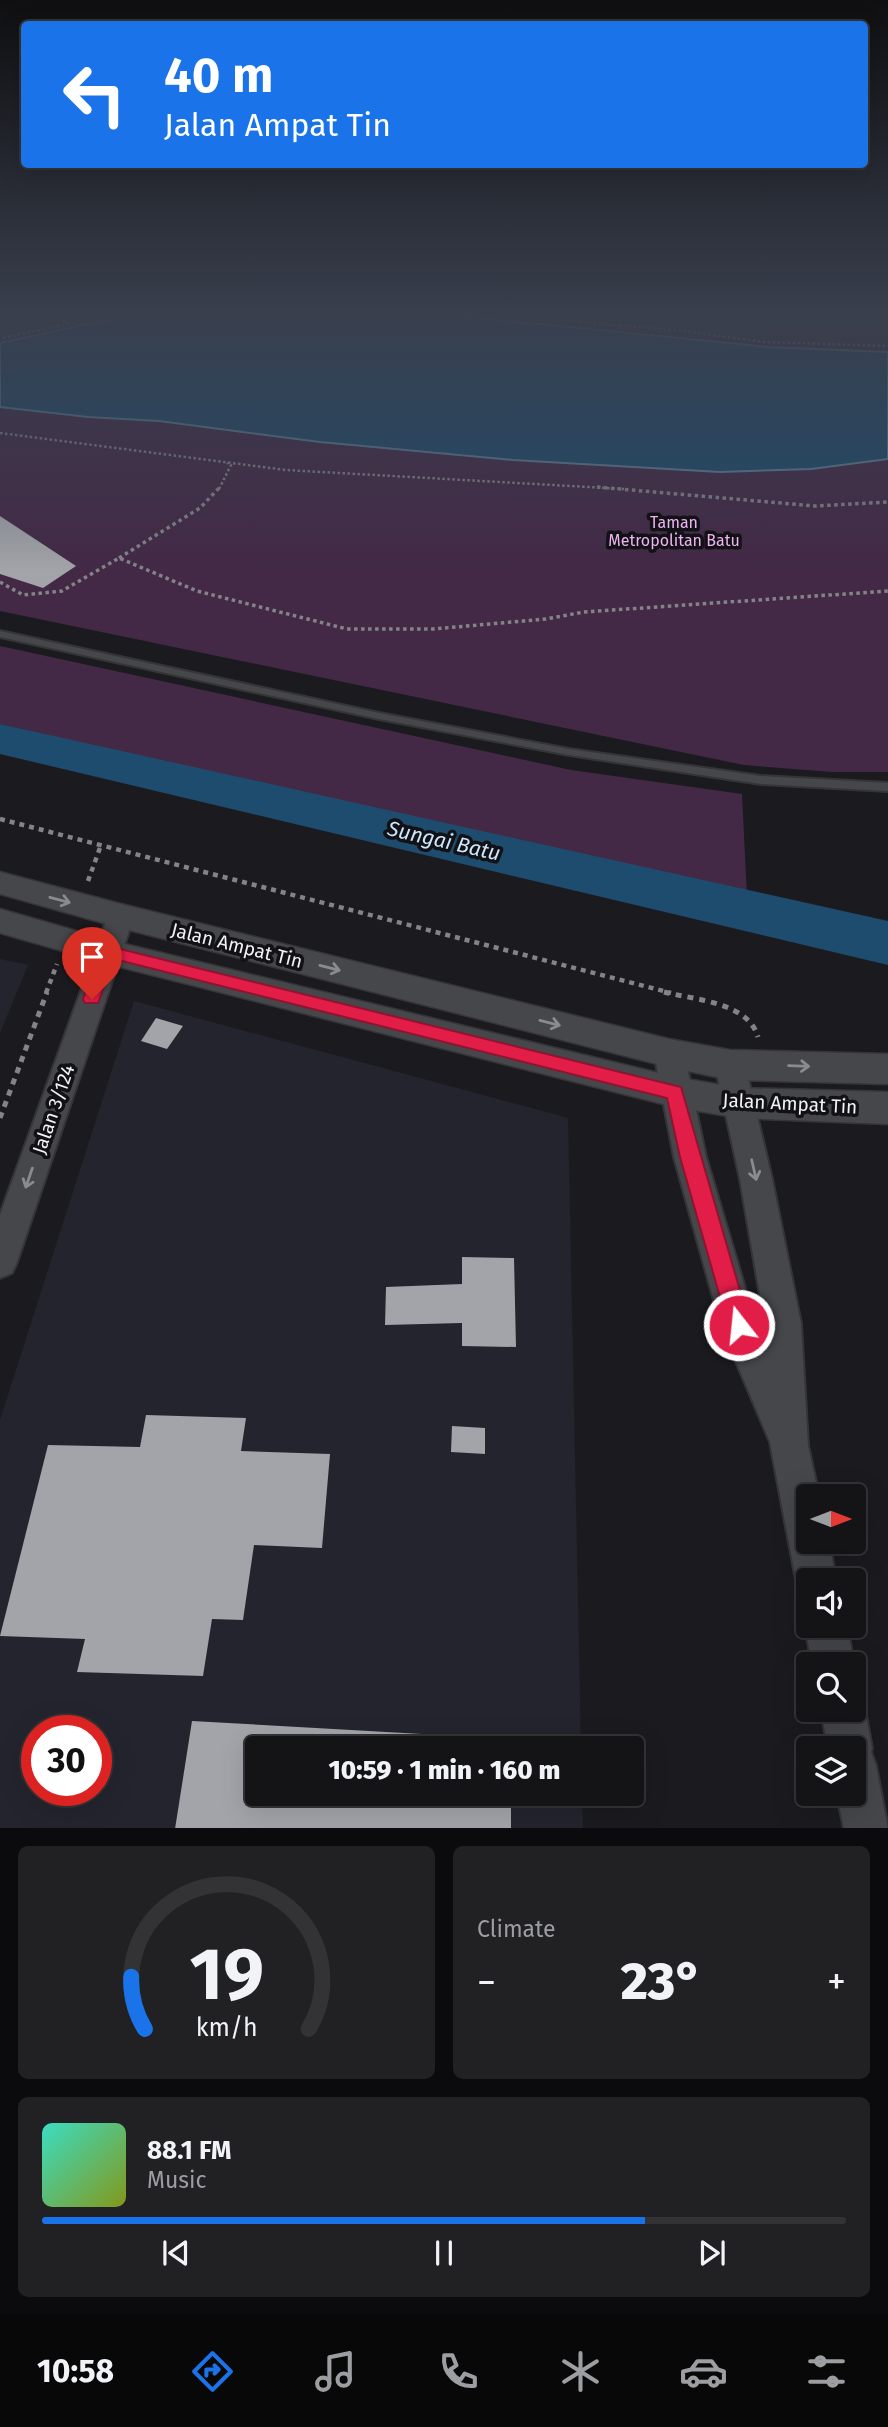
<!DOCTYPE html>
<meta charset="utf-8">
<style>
body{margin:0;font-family:"Fira Sans",sans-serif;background:#212124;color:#f1f3f6;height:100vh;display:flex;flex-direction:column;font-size:26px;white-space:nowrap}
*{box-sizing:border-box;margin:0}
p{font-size:23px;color:#9d9ea1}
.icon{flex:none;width:38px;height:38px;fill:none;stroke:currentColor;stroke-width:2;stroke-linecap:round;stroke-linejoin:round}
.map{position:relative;height:1828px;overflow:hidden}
.drawer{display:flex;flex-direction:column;gap:18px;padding:18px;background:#0b0b0d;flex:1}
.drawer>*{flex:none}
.hud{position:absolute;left:21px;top:21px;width:847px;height:147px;border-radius:7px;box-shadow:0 7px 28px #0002,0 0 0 2px #333336;background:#1a73e8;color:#fff;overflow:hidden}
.needle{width:46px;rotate:90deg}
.tools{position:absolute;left:796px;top:1484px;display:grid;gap:14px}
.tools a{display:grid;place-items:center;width:70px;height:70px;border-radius:7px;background:#141417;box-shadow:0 7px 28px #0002,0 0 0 2px #333336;font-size:35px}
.speed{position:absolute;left:21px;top:1715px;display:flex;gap:14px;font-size:35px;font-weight:700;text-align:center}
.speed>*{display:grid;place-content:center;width:91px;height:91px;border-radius:50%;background:#141417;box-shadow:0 7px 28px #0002,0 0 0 2px #333336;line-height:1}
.speed .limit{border:10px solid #d22;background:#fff;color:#111}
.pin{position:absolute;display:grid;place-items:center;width:60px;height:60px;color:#fff;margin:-72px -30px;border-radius:50% 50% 50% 0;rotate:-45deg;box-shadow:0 0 7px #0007}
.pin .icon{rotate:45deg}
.me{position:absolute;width:77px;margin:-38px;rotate:344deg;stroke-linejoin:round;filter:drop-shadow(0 0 5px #0008)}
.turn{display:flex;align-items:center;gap:24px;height:147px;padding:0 28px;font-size:32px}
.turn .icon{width:91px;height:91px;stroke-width:2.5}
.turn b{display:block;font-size:49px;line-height:60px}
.big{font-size:52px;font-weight:800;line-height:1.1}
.drawer .card{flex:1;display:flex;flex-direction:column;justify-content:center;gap:10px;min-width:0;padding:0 24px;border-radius:10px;background:#212124}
.drawer .dial{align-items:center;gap:0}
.dial svg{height:182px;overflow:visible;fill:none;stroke:#333336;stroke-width:7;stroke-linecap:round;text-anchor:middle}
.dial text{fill:#f1f3f6;stroke:none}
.song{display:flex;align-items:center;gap:21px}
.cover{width:84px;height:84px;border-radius:10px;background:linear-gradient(135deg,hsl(170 70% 55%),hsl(70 70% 35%))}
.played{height:7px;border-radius:4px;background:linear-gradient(90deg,#1a73e8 75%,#333336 75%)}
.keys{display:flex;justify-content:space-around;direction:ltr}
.heat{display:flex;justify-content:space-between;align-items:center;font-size:38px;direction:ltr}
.drawer .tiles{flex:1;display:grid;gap:18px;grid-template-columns:1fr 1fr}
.card:last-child{grid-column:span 2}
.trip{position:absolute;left:245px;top:1736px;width:399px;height:70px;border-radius:7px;background:#141417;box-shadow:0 7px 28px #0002,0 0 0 2px #333336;font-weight:800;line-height:70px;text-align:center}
.tabs{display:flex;height:112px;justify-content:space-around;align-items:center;background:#080809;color:#9d9ea1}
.tabs .icon{width:49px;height:49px}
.tabs .on{color:#1a73e8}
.tabs b{font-size:32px;color:#f1f3f6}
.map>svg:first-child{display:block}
</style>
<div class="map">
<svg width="888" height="1829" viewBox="0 0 888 1829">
<rect width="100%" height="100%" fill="#1b1b1f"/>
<g fill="#23242d" fill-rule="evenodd">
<polygon points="0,959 28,965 0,1033"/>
<path d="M134,1001L568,1118L581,1748H257V1794H582L583,1828L0,1829V1420ZM37,1731H96V1790H37Z"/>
</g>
<g fill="#432946">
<polygon points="4,316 888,316 888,772 832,772 744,765 0,611 0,320"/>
<polygon points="0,646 571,770 742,794 747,897 0,724"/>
</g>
<polygon fill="#1e4c6e" stroke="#5e7e96" stroke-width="2" points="125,316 459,316 768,347 888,352 888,459 811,469 720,472 513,460 320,442 159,421 88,417 0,407 0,343"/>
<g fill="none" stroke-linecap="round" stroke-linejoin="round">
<polygon fill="#1e4c6e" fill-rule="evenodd" points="0,724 888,921 888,965 0,754"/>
</g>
<g fill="#a2a4a9">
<polygon points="0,516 76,566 43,588 0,574"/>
<polygon points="156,1018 183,1026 167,1049 141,1041"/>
<polygon points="462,1257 514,1258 516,1347 462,1346 462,1323 385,1325 386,1287 462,1284"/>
<polygon points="146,1415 246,1418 241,1451 330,1454 322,1548 254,1545 243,1620 212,1619 203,1676 77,1672 85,1639 0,1636 48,1445 140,1447"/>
<polygon points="452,1426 485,1428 485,1454 451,1452"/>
<polygon points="192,1721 511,1739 511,1748 257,1748 257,1794 511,1794 511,1829 175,1829"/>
</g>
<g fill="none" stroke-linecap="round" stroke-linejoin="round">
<g stroke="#353538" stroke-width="4">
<polygon id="service" points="0,631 379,713 569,749 761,776 888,783 888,791 761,784 569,755 379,719 0,637"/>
</g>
<g stroke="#353538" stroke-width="4">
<g id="minor">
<polygon points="121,906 130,909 134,916 17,1262 12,1273 0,1278 0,1215 108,916 112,909"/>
<polygon points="669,1041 679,1045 684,1053 706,1157 756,1325 766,1348 765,1324 740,1179 715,1065 720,1056 730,1053 740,1056 745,1065 772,1179 801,1324 808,1446 819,1496 808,1496 808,1542 829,1542 836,1580 808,1580 808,1597 802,1594 796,1580 770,1442 721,1326 674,1157 654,1053 659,1045"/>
<polygon points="808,1618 808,1626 847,1626 854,1664 854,1665 812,1664 805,1626"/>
<polygon points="854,1693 858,1695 865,1710 872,1748 871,1752 876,1766 888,1829 844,1829 837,1794 854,1794 854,1748 828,1748 821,1710 854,1710"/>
</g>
</g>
<g stroke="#353538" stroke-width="3">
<g id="tertiary">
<polygon points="0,872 121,904 669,1039 730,1050 888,1054 888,1084 730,1080 669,1067 121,928 0,894"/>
<polygon points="0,909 108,940 675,1077 739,1088 888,1092 888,1124 739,1118 675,1107 108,964 0,933"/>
</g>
</g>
<g stroke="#848488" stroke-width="2.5" stroke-dasharray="2.5 2.5" stroke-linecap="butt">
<polyline points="54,316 69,324"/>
<polyline points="509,316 684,331 764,342 888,346"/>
<polyline points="3,338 106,316"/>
<polyline points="0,433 286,470 624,489"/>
<polyline points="219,489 231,465 227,463"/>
</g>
<g stroke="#848488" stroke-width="3.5" stroke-dasharray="3.5 3.5" stroke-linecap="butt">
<polyline points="597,487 815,506 888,502"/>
<polyline points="119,558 200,508 220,487"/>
<polyline points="0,582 23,595 62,591 119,558 197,591 347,629 433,629 546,619 584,612 888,591"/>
</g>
<g stroke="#848488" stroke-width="4.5" stroke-dasharray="5 5" stroke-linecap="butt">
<polyline points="0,819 671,993"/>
<polyline points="88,881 101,845"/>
<polyline points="46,993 57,964"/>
</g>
<g stroke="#848488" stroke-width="5" stroke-dasharray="6 6" stroke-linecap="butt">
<path d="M664,992C695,1000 748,1002 758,1037"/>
<polyline points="0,1118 47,992"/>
</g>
<use href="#service" fill="#46474b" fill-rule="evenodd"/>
<use href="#minor" fill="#46474b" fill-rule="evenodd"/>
<use href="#tertiary" fill="#46474b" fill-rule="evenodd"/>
</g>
<defs><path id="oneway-shaft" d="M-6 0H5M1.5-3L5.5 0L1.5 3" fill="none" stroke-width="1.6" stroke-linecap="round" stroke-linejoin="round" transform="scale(1.75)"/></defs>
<g stroke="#8b8b8f">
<use href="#oneway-shaft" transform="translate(60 900) rotate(15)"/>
<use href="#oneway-shaft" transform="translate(330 968) rotate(14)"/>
<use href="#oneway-shaft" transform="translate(550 1023) rotate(14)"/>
<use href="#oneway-shaft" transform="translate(799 1066) rotate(2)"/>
<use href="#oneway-shaft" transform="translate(754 1170) rotate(77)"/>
<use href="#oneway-shaft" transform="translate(29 1178) rotate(109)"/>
</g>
<linearGradient id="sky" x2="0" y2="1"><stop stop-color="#0f0f11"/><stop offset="0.55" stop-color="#393f4d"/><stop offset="1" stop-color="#393f4d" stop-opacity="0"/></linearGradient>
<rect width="888" height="572" fill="url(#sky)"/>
<polygon fill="#e11d48" stroke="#92132f" stroke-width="2" points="108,946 681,1087 750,1325 747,1333 739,1336 731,1333 728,1325 680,1157 667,1098 114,959 98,1003 85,1003 83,999 100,952"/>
<g text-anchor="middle" stroke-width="7" stroke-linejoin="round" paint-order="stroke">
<g font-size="16" fill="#edb3f2" stroke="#121216">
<text x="674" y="528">Taman<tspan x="674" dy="18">Metropolitan Batu</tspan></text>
</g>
<g font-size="19" fill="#f2f2f5" stroke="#121216">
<text transform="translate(237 945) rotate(14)" y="7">Jalan Ampat Tin</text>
<text transform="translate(790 1103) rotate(3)" y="7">Jalan Ampat Tin</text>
<text transform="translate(53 1109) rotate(-71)" y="7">Jalan 3/124</text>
</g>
<g font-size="21" font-style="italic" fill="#cce7fe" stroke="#121216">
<text transform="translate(444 841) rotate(13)" y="7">Sungai Batu</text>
</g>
</g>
</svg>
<div class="tools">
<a><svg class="needle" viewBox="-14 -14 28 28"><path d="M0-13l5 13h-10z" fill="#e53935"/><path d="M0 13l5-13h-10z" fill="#9d9ea1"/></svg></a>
<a><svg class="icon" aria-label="sound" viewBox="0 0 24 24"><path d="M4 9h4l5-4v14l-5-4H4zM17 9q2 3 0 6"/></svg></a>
<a><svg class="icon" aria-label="search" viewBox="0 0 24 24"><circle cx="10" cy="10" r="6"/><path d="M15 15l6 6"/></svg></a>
<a><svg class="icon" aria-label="layers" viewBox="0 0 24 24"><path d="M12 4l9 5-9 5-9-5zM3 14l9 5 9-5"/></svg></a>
</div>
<div class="speed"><div class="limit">30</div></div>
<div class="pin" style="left:92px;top:999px;background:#d93025"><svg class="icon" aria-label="arrive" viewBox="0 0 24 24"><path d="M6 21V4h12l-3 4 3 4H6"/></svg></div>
<svg class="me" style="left:739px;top:1325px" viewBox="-20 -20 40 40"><circle r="17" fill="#e11d48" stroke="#fff" stroke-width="3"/><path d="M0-11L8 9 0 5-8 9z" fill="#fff"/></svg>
<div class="trip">10:59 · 1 min · 160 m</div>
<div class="hud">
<div class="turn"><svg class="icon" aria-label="left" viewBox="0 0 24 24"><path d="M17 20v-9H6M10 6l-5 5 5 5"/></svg><div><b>40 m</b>Jalan Ampat Tin</div></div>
</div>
</div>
<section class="drawer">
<div class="tiles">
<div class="card dial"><svg viewBox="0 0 100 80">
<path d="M14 69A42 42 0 1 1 86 69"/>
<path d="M14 69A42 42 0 0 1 8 46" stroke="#1a73e8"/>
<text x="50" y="56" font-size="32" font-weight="700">19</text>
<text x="50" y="72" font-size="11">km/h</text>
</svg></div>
<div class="card"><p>Climate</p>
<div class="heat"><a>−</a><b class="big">23°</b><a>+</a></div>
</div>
<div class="card">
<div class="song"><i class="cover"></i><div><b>88.1 FM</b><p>Music</p></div></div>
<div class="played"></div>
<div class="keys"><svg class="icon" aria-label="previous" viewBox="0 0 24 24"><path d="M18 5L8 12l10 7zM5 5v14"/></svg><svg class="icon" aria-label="pause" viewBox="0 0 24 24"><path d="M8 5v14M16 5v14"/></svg><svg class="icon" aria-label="next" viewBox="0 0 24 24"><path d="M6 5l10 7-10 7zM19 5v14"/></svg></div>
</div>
</div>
</section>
<nav class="tabs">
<b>10:58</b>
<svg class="icon on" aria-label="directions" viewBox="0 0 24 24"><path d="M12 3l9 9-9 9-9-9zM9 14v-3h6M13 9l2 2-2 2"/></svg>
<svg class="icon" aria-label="music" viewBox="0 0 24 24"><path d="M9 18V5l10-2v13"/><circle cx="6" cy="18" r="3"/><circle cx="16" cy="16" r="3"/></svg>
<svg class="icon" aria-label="phone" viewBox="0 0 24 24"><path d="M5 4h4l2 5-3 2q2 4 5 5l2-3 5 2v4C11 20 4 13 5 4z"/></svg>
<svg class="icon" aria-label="climate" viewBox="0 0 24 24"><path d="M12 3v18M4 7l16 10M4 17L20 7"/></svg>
<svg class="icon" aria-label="car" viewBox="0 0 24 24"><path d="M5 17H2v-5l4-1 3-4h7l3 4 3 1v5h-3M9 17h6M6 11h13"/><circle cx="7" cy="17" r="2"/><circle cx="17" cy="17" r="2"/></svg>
<svg class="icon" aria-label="filters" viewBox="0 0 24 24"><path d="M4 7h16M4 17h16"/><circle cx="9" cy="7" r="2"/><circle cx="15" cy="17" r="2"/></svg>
</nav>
